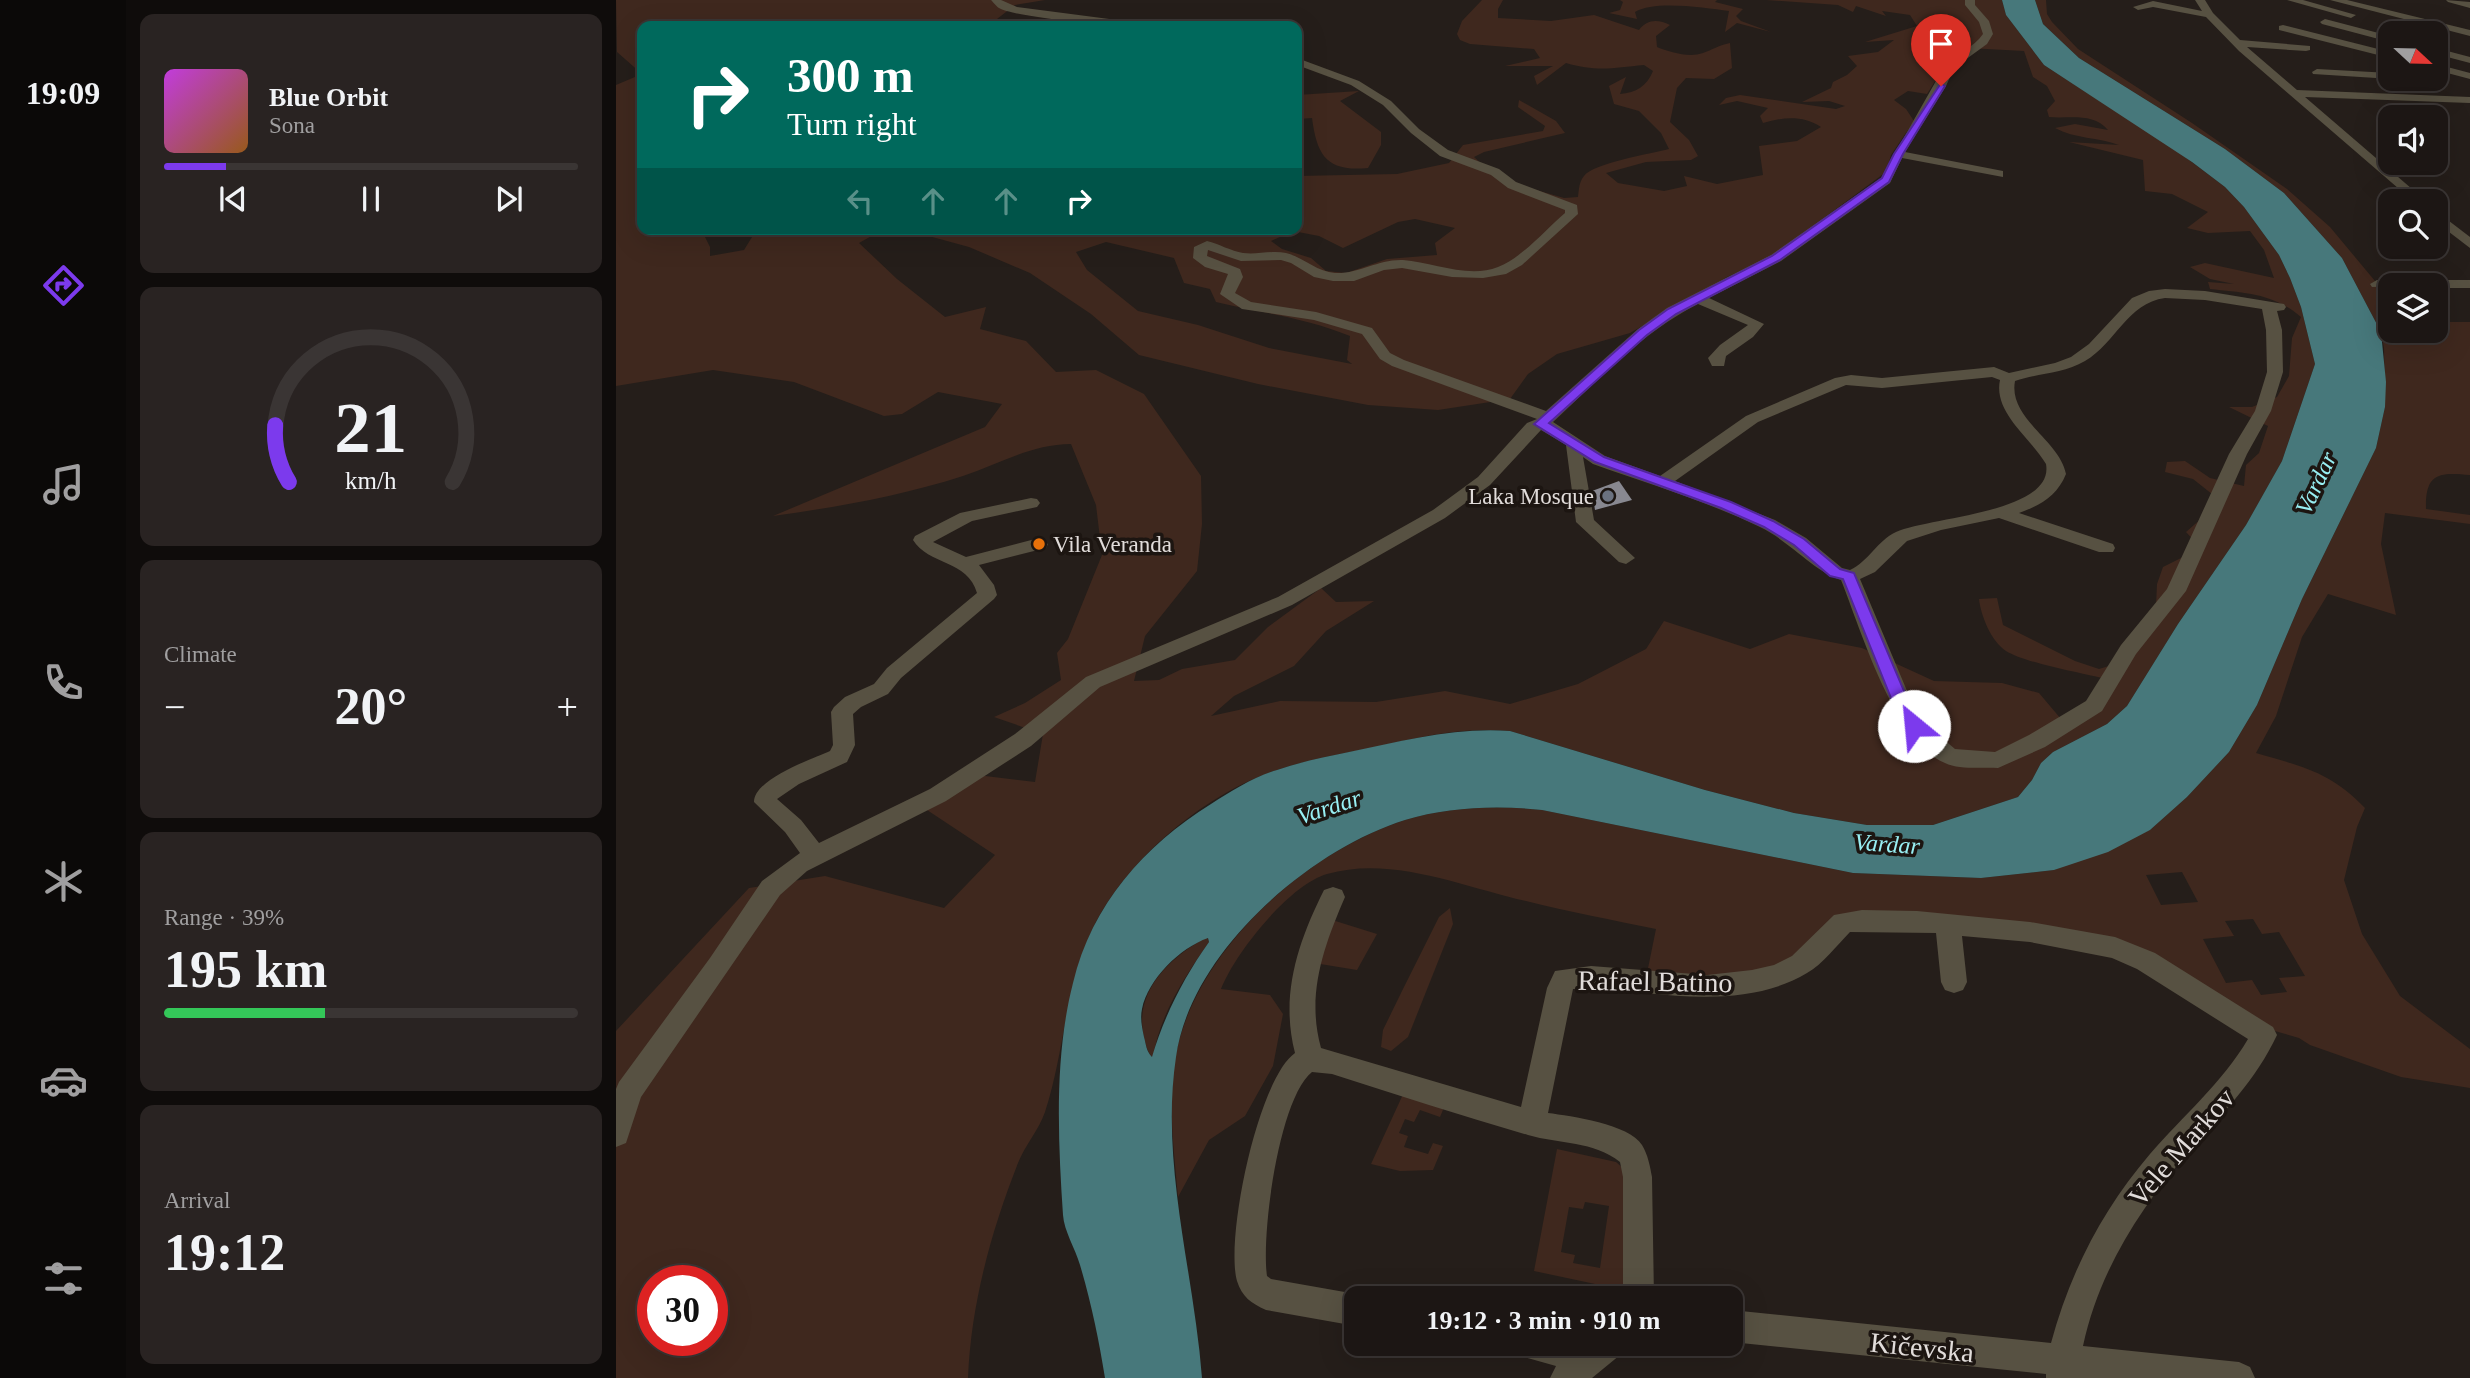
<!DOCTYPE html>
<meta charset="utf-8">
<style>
body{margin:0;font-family:"Times New Roman",serif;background:#292322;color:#f1f3f6;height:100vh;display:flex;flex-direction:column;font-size:26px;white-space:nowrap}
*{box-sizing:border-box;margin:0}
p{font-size:23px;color:#a09fa0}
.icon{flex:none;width:38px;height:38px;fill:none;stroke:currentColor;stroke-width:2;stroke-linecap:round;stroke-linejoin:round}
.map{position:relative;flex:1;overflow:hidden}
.details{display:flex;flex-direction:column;gap:14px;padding:14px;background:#0f0c0b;width:490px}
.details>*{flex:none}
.guide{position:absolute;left:21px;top:21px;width:665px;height:214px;border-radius:14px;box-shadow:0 7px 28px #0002,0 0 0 2px #3a3534;background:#00695c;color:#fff;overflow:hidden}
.needle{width:46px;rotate:112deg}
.fabs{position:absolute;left:1762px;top:21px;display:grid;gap:14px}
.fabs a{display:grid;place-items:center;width:70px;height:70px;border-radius:14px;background:#1c1614;box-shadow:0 7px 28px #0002,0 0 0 2px #3a3534;font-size:35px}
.speed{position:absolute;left:21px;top:1265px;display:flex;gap:14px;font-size:35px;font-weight:700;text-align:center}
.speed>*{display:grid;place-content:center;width:91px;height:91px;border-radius:50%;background:#1c1614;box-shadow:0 7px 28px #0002,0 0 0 2px #3a3534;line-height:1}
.speed .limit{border:10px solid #d22;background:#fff;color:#111}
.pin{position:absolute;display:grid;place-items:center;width:60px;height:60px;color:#fff;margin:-72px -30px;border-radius:50% 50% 50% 0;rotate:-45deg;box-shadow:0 0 7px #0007}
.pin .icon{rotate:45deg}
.me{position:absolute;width:77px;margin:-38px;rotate:332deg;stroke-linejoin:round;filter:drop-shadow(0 0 5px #0008)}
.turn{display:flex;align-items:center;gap:24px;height:147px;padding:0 35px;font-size:32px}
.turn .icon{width:91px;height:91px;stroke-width:2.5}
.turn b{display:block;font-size:49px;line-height:60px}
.lanes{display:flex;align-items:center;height:66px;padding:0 35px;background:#0003;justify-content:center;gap:35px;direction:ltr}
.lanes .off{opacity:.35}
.big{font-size:52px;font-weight:600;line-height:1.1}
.details .card{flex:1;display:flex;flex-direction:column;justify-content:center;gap:10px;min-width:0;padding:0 24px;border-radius:14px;background:#292322}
.details .dial{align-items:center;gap:0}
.dial svg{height:182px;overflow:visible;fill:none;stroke:#3a3534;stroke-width:7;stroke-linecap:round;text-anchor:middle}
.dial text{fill:#f1f3f6;stroke:none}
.song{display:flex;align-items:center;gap:21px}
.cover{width:84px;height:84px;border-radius:10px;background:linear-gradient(135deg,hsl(290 70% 55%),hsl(30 70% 35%))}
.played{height:7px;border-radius:4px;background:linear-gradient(90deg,#7c3aed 15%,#3a3534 15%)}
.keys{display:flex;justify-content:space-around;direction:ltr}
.heat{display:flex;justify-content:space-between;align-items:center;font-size:38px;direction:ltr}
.charge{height:10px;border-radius:5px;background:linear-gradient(90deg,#34c759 39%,#3a3534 0)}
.trip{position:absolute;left:728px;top:1286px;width:399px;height:70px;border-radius:14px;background:#1c1614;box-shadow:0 7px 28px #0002,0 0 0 2px #3a3534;font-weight:600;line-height:70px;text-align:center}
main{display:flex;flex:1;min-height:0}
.tabs{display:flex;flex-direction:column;width:126px;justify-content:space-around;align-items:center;background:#0b0908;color:#a09fa0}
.tabs .icon{width:49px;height:49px}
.tabs .on{color:#7c3aed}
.tabs b{font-size:32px;color:#f1f3f6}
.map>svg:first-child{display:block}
</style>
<main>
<nav class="tabs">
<b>19:09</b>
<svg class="icon on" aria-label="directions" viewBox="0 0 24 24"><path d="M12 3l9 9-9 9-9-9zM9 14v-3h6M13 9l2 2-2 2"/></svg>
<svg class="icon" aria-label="music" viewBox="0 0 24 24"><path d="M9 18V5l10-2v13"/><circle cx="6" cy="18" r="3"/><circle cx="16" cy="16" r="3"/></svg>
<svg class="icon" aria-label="phone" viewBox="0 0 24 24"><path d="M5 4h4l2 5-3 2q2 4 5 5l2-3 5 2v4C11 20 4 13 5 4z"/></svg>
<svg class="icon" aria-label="climate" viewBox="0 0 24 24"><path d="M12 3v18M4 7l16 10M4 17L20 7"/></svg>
<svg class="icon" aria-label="car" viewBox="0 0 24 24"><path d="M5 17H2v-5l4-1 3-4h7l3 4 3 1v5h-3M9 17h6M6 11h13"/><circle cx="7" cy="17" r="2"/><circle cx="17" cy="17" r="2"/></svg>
<svg class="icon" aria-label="filters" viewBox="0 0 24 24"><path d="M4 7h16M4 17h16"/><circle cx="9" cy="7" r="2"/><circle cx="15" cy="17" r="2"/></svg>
</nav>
<section class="details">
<div class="card">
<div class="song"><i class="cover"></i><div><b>Blue Orbit</b><p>Sona</p></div></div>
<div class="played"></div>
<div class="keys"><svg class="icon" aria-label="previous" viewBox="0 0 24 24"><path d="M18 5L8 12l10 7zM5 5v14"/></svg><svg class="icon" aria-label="pause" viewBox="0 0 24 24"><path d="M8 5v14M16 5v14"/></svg><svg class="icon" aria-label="next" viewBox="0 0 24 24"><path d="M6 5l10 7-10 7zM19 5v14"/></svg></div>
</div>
<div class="card dial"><svg viewBox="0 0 100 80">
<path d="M14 69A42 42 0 1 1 86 69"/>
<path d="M14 69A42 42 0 0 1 8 44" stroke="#7c3aed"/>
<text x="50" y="56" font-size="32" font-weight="700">21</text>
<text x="50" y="72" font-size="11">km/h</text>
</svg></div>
<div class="card"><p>Climate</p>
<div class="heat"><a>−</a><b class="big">20°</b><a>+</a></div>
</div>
<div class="card"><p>Range · 39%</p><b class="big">195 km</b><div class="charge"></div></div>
<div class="card"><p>Arrival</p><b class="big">19:12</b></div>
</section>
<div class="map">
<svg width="1854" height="1378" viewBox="0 0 1854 1378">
<rect width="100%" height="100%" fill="#251e1a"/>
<g fill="#3f281e" fill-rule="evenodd">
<path d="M0,0H429L399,5L372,26H26V229H85L94,247V256L128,250L141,229H268L243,243L281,279L329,317L370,307L364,329L410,341L440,372L480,370L528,394L585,476L586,524L581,571L529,636L518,681L543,680L566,669L619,660L652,627L705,588L720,602L758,601L710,631L678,666L618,696L595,716L664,701L760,702L829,691L894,704L962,684L1030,649L1048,621L1134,649L1173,634L1246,648L1318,681L1386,683L1423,693L1445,719L1481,696L1490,679C1466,673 1409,663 1390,651C1375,641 1365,616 1363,599L1381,598L1387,625L1459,661L1483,669L1516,659L1540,606L1541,584L1547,567L1585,548L1570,532L1595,510L1601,498L1577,479L1549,472L1551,462L1569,461L1594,478L1628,486L1630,465L1643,453L1652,426L1613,407H1636L1661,397L1673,376L1676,338L1685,317C1657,293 1629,293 1594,289L1592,282L1618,284L1594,279L1574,267L1589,263L1658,278L1648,250L1634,231L1592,233L1571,228L1592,212L1556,194L1529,191L1527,160L1453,142L1503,145C1482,137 1459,139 1439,128L1459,124L1492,130C1477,112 1454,119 1433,117L1431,110L1439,101L1431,86L1417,77L1408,51L1352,48L1326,70L1311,94L1292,91L1278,100L1290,109L1298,121L1275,155L1270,172L1158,255L1111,277L1014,333L941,354L912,374L894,399L822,410L752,405L642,384L523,355L475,314L414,273L353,247L287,229H681V176L781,174L833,163L847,145L927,131L929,126L902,107L903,100L940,121L949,133L868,152L858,157L882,179L948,198L962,197C963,189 963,182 968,176C978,163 1034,154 1053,149L1045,133L1023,111L998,104L993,86L1010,77L1004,94C1020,93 1031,86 1037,71L1028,65C998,68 980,72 950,63L921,85L918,76L937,66H889L924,58L918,49L854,44L844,40L841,34L846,21L866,0H887L882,9V18L935,21L978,15L1023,30C1031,19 1042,19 1054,25L1040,36L1041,47C1053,52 1073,58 1087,53C1096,50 1103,45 1114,43L1116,68L1098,79L1070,78L1061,88L1054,122L1073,140L1082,156L1075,160L1030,162L990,173L1002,183L1048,191L1071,186L1068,176L1101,184L1147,175L1143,146L1181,141L1205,127C1187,115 1167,117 1147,123L1144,116L1152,108L1121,101L1103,105L1110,98L1124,95L1220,109L1229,106L1213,101L1186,102L1215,88L1217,82L1231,75L1241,66L1232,56L1262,52L1278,40L1249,42L1301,26L1294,15L1266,11L1270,16L1240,6L1237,12L1222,5L1150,0H1386L1390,15L1428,65L1561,151L1609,187L1628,207L1663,255L1674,278L1685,307L1699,364L1666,461L1630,525L1562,624L1511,706L1491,724L1437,752L1425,763L1416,780L1402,797L1317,825H1251L1178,813L1089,790L894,731C849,727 808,736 764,746C730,753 694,759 661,770C589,793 510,860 477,928C449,986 449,1051 429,1112C423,1130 409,1145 402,1163C375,1232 355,1304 352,1378H0V1031L133,888L209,876L328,908L379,855L308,808L361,775L419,782L427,734L378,717L409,703L445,680L441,653L452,639L486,555L480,505L455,444C416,444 383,464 347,476C285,496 221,507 157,516L369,427L386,404L322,392L286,414L268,416L178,382L97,370L0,386V85L26,74L1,52ZM799,219L839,228L819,243L821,255L771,259L730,273L710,271L695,258L666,249L655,241L677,231L703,236L727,248L782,222ZM490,242L558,258L568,283L594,289L600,302C646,313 690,318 734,336L731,360L736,364L653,348L582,325L522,311L471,270L460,252ZM37,1281H96V1340H37Z"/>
<path d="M1004,0H1101L1099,2L1127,9L1120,16L1125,21L1155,32L1121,23L1109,32L1113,11C1089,8 1039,0 1019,12L1021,19L993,13L1004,10L1007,2Z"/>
<path d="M1419,0H1430L1431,14L1436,22L1462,49L1576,123L1671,189L1714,227L1774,299V331H1820V322H1854V475C1823,472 1809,473 1810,509L1854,515V524L1769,513L1765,544L1780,615L1712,594L1686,637L1660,716L1640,753C1685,766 1715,772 1749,808L1741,827L1728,880L1746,934L1784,996L1854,1049V1088L1785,1077L1694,1045L1683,1038L1631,1023L1508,951L1246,920L1173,970L1029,983L1040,929C997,920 953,912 910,901C848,887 775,855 711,874C673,885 619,953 605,989L654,995L667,1014L657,1066L629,1116L593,1140L562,1197C558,1149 551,1101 560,1054C581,949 690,852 789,820C832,807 881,805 926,810L1237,873L1365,878L1438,870L1534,830L1571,797L1613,752L1641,705L1686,599L1760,448L1769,407L1768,348L1765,332L1726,258L1668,193L1609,149L1463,58L1427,24ZM1566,872L1582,902L1545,905L1530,875ZM1637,919L1646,934L1663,932L1689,976L1663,978L1671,992L1645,995L1636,980L1610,983L1587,939L1618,936L1609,921Z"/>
<path d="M743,91L724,101L765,132V145L752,168C711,172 701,156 696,118L681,119V95Z"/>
<polygon points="834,908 837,924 792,1037 775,1051 765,1047 767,1030 786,991 823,917"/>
<polygon points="713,919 761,934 741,970 698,963"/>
<path d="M591,937L593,942C569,976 543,1016 537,1058C531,1052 530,1045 528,1037C517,992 554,957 591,937Z"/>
<polygon points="789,1090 829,1105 824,1117 804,1110 798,1122 789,1119 783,1133 792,1136 788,1147 812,1154 817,1143 827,1146 817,1170 784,1171 755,1164"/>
<path d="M941,1149L1000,1162L1010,1171L1012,1291L918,1271ZM969,1202L993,1206L984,1268L957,1263L959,1255L945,1252L953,1207L967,1209Z"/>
</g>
<path fill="#47787b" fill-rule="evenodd" d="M1386,0H1419L1427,24L1463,58L1609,149L1668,193L1726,258L1765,332L1770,382L1769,407L1760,448L1686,599L1641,705L1613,752L1571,797L1534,830L1492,852L1438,870L1365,878L1237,873L926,810C881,805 832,807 789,820C693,850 574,953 560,1057C544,1164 578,1272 586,1378H489C483,1340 475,1302 464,1265C459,1248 448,1231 447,1215C442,1139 438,1057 457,983C476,904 528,846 595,804C616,791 637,777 661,770C684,762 709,757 733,752C787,741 839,727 894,731L1089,790L1178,813L1251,825H1317L1402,797L1416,780L1425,763L1437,752L1491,724L1511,706L1562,624L1630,525L1666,461L1699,364L1685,307L1674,278L1663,255L1628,207L1609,187L1576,162L1428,65L1390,15ZM592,938L593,942C568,977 548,1016 536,1057C530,1051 530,1044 528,1037C526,1028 524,1018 526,1009C532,979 564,948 592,938Z"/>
<polygon fill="#888890" points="1003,481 1016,500 979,510 976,491"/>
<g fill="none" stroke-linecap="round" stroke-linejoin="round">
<g fill="#575142" fill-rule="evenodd">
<path d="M375,0H385L401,7L524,23L529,26C506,27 400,18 383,8C381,7 376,1 375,0Z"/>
<path d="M1349,0H1359V5L1373,21L1377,34L1371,44L1338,68L1330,86L1289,152L1387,171V177L1286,158L1274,183L1165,261L1093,298L1148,324L1137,337L1110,356L1108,366H1096L1092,358L1104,345L1132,325L1082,304C1026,332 982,381 937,422L989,456L1044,476L1130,416L1219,378L1235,375L1266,378L1378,367L1393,373L1439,363L1455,357L1473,344L1516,298L1533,291L1549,289L1589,291L1668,304L1670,307L1668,310L1661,311L1666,330L1667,372L1655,411L1631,454L1570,591L1520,654L1486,711L1429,747L1382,768C1366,767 1343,770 1329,763C1278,742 1245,630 1225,580C1199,572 1172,540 1144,527C1090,501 1033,484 977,464L967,457L978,520L1019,558L1010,564L1003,562L960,522L950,445L925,430L874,485L829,518L676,605L484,687L415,746L330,801L191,871L164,895L25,1097L10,1143L0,1147V1089L3,1082L94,958L146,881L184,853L169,832L138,802C138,779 196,759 214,751L217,745L215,712L218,707L229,697L258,684L271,668L361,593C352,560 312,565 297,540L299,536L344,513L415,498L421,499L424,503L421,507L356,521L317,542L350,557L423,538L432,544L430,548L363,565L378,585L381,595L378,599L285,678L272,694L245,707L237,714L239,745L231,762L183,784L161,799L185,820L203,843L314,789L399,734L470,677L662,597L817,510L862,477L911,423L921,419L776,366L764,359L746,334L698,320L626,309L604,294L612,274L589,267L577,258L578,247L591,241C603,244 615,251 627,253C641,255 656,250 670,253C687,257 701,272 719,273C743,274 762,259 787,260C817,262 852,279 882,267C907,257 929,230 949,213V210L892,188L875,175L824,156L795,133L767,105L735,85L681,65V58L743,81L775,101L803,129L832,150L883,169L900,182L961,205L962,214L906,265L890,274L867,278L836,277L786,268L768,270L738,281H717L698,277L675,263L665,260L625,261L592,250L591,256L624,269L627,277L619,293L635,302L700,312L756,328L774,353L788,360L930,411L1022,329L1051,308L1155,255L1265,178L1329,65C1340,53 1358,48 1367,34L1363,22L1349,5ZM1549,298L1589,300L1646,309L1650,330L1651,372L1639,411L1613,454L1551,589L1505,645L1470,701L1413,735L1379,752L1339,749L1306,721L1294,698L1244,579L1259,572L1291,541L1325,530L1383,518L1483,552H1497L1499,548L1497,544L1403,513C1425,505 1441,496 1450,474C1443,439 1392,419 1399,381C1422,373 1447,374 1469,361C1500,343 1511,303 1549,298ZM1376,377L1384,380C1377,413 1415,438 1430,464C1439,513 1313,517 1280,532C1261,541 1253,561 1234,570L1226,568L1190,538L1159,520L1059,481L1142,422L1230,385L1266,388Z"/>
<polygon points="1579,0 1589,0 1597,13 1624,40 1694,46 1694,50 1690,51 1631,47 1681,90 1854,97 1854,103 1689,97 1810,201 1797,201 1623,51 1590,17 1537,7 1522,10 1517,7 1537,1 1586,11"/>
<polygon points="1671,0 1687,0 1740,15 1735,18"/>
<polygon points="1714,0 1731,0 1854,30 1854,36"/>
<polygon points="1830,0 1854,2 1854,8 1832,2"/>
<polygon points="1709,19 1774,36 1774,42 1706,24 1704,22"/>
<polygon points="1667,25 1774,52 1774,58 1663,30 1663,26"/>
<polygon points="1820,48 1854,57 1854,63 1820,54"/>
<polygon points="1820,64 1854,73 1854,79 1820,70"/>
<polygon points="1701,69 1774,73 1776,79 1697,74 1696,72"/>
<polygon points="1820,211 1854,237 1854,248 1820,222"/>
<polygon points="1761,280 1854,280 1854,288 1820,288 1820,285 1756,287 1754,284"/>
<path d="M717,887L726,890L729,897C708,946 690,994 705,1048L905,1107L931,988L939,971L975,966L1091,975L1136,970L1158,965L1176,956L1218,915L1246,910L1301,911L1414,922L1499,937L1539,953L1657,1027L1661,1035C1640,1080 1607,1113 1574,1150C1524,1208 1483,1271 1467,1346L1623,1362L1634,1367L1639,1378H1430V1374L1115,1342V1310L1435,1343C1454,1272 1487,1209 1534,1154C1567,1116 1606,1083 1632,1039L1521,969L1496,958L1414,942L1346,936L1351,982L1347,990L1338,993L1329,990L1325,982L1320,933L1234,932C1221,945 1207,964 1191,973C1128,1011 1044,993 975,988L957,989L932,1113C955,1116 1013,1124 1026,1145C1032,1155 1034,1166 1036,1177L1038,1298H1007V1177L1004,1162C978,1141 943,1144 912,1135C847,1116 781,1095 716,1074L696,1072C663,1098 645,1234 651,1276L655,1279L740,1294L750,1298H740V1326L650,1310C635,1303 626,1297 621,1281C609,1238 642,1079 679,1053C664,995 682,942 708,890Z"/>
<polygon points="896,1344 1009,1344 1004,1355 976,1378 934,1378 940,1366 901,1355"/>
</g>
</g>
<polygon fill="#7c3aed" stroke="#51269a" stroke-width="2" points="1325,83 1329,86 1287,154 1273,182 1164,260 1060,314 1031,335 933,423 988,457 1115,502 1157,521 1188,539 1224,569 1238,573 1291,698 1307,726 1298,732 1293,731 1275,698 1227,579 1214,576 1178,545 1148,527 1105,508 979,462 918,424 1023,330 1052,309 1156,256 1266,178 1278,154"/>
<circle fill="#6b7280" stroke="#1c1511" stroke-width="2.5" cx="992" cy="496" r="7"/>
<circle fill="#e8710a" stroke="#1c1511" stroke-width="2.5" cx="423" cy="544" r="7"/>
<g text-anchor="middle" stroke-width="7" stroke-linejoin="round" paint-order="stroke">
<g font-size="23" fill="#e1dcda" stroke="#1c1511" text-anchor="end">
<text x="978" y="504">Laka Mosque</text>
<text x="437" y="552" text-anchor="start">Vila Veranda</text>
</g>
<g font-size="24" font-style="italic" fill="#98eff3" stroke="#1c1511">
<text transform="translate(1700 483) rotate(-65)" y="8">Vardar</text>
<text transform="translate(713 807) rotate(-18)" y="8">Vardar</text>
<text transform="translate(1271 844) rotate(4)" y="8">Vardar</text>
</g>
<g font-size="28" fill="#e1dcda" stroke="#1c1511">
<text transform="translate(1039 981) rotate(1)" y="10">Rafael Batino</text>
<text transform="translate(1565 1147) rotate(-49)" y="10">Vele Markov</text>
<text transform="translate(1306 1347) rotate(6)" y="10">Kičevska</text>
</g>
</g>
</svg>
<div class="fabs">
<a><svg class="needle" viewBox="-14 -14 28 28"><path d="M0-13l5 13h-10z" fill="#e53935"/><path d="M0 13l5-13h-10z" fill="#a09fa0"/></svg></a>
<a><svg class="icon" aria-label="sound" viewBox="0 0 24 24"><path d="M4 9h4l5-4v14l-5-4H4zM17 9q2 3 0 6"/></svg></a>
<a><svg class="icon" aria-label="search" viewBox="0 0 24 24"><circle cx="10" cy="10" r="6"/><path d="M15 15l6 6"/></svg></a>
<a><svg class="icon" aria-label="layers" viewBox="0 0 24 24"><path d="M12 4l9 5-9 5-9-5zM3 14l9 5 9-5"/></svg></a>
</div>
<div class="speed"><div class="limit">30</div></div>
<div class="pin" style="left:1325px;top:86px;background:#d93025"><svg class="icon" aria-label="arrive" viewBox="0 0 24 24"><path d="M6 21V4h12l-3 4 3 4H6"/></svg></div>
<svg class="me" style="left:1298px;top:726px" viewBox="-20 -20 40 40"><circle r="19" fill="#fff"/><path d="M0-13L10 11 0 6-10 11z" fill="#7c3aed"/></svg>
<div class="trip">19:12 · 3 min · 910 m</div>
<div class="guide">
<div class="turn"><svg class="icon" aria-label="right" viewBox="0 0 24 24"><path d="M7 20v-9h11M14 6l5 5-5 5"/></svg><div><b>300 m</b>Turn right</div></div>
<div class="lanes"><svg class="icon off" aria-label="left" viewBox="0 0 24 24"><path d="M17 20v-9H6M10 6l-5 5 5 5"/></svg><svg class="icon off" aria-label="ahead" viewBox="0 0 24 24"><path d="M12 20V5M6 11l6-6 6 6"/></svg><svg class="icon off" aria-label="ahead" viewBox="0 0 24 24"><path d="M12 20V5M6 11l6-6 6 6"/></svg><svg class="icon" aria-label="right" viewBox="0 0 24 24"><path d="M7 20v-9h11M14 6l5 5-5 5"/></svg></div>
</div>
</div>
</main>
